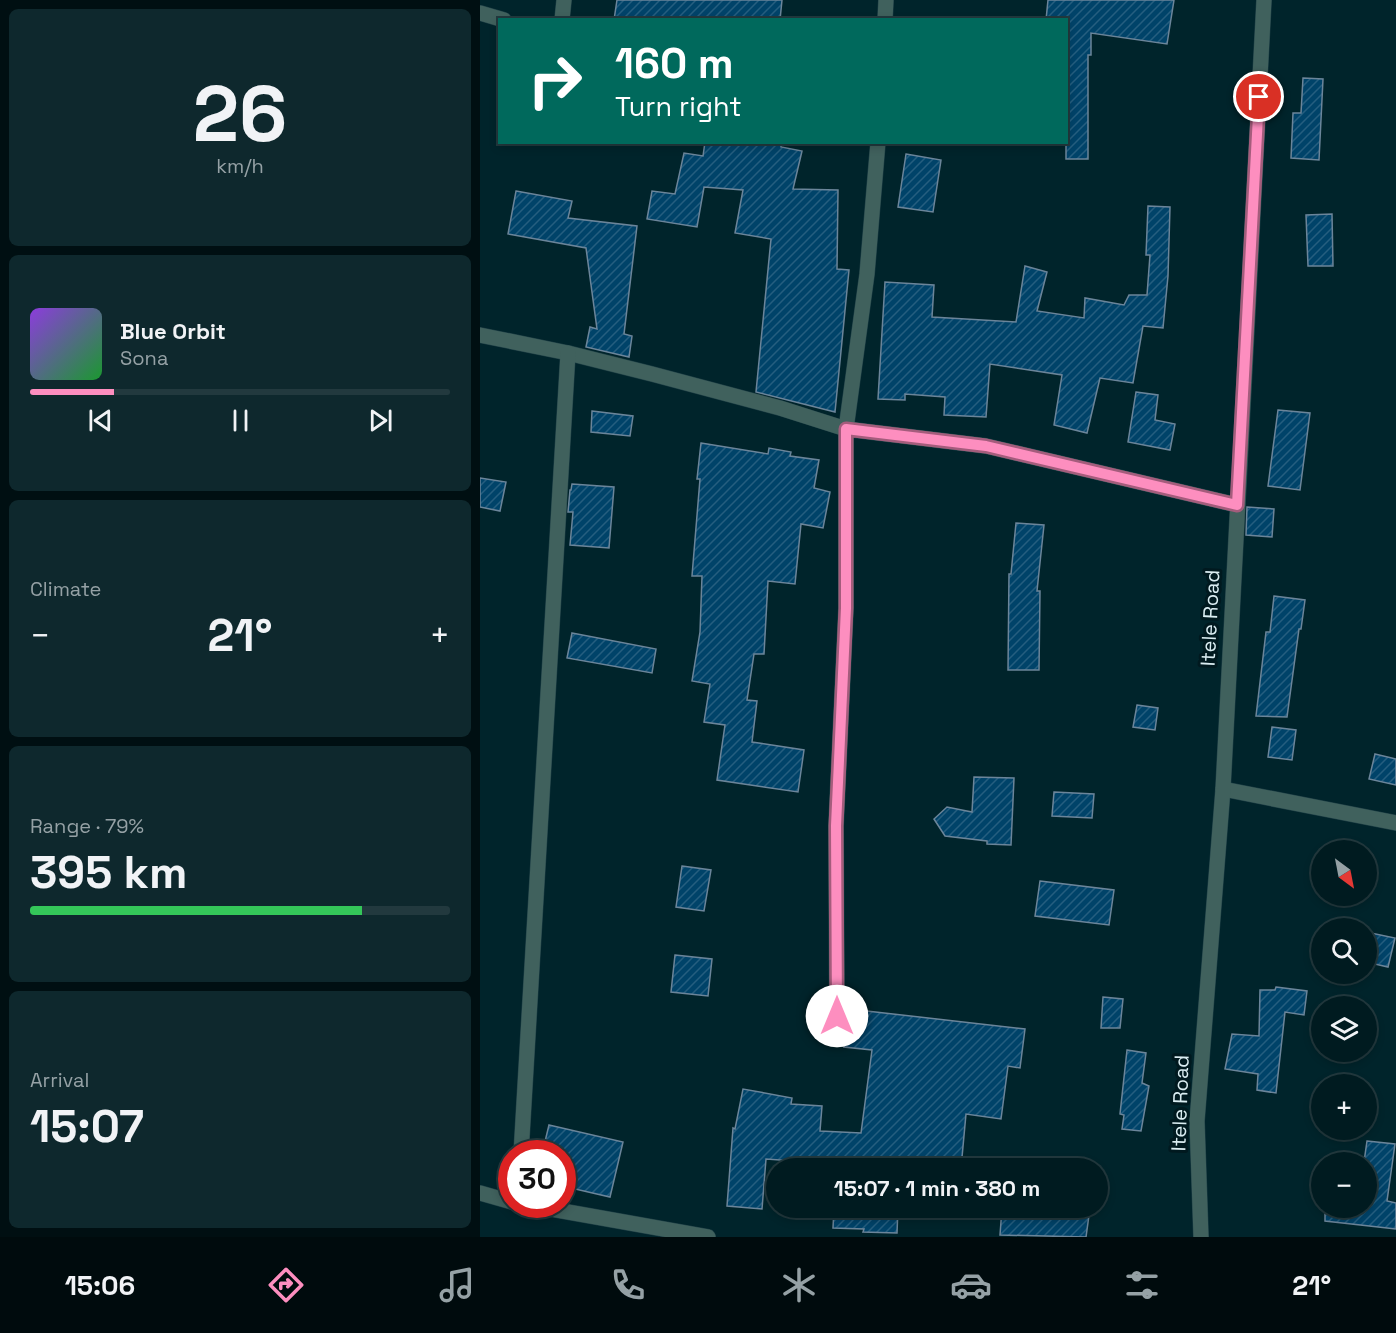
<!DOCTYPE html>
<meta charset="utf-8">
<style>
body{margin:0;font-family:"Space Grotesk",sans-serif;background:#0e282d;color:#f1f3f6;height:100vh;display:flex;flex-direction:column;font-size:22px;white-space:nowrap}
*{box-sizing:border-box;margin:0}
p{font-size:20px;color:#95a1a5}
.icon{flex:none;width:33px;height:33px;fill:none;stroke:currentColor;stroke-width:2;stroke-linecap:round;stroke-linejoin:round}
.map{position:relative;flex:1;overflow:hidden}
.side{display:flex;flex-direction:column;gap:9px;padding:9px;background:#000f12;width:480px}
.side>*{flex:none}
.banner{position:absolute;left:18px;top:18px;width:570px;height:126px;border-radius:0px;box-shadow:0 3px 9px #0003,0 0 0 2px #22393e;background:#00695c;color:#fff;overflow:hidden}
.needle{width:39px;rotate:148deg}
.controls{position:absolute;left:831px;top:840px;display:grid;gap:12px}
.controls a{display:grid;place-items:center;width:66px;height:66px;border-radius:50%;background:#001b20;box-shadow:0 3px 9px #0003,0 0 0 2px #22393e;font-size:30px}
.speed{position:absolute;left:18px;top:1140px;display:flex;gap:12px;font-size:30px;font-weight:700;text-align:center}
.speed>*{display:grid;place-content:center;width:78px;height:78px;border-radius:50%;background:#001b20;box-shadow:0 3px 9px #0003,0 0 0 2px #22393e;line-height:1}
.speed .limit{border:9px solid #d22;background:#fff;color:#111}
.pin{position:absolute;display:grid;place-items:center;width:51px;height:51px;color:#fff;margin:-26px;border:3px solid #fff;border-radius:50%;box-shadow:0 2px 6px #0007}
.me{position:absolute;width:66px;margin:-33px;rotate:0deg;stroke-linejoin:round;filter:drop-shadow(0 0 4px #0008)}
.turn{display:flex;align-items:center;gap:21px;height:126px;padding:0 18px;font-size:27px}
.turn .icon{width:78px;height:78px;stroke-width:2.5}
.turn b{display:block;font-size:42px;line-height:51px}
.big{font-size:45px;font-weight:600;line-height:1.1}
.side .card{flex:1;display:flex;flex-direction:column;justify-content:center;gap:9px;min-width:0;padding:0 21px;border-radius:9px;background:#0e282d}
.side .dial{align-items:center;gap:0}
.dial b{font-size:78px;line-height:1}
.song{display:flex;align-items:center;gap:18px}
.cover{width:72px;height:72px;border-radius:9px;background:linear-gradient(135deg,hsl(270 70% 55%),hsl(130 70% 35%))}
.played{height:6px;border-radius:3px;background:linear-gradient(90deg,#fd8ebf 20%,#22393e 20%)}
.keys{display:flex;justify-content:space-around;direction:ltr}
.heat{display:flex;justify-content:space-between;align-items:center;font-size:33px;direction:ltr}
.charge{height:9px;border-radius:4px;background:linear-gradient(90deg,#34c759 79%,#22393e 0)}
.trip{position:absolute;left:286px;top:1158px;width:342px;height:60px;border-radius:30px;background:#001b20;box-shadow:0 3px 9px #0003,0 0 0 2px #22393e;font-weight:600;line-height:60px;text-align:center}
.tabs{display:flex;height:96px;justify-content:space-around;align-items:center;background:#000b0d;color:#95a1a5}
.tabs .icon{width:42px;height:42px}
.tabs .selected{color:#fd8ebf}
.tabs b{font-size:27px;color:#f1f3f6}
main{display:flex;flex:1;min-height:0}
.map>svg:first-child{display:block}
</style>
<main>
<section class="side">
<div class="card dial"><b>26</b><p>km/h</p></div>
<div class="card">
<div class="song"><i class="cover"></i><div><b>Blue Orbit</b><p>Sona</p></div></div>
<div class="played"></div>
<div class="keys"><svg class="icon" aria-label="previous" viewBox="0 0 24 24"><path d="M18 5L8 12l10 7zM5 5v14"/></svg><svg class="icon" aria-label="pause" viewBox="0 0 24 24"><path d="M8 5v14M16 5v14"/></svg><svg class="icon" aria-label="next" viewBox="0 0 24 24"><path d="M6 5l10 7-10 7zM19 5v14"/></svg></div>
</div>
<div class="card"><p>Climate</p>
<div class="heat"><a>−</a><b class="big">21°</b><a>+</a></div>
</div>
<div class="card"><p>Range · 79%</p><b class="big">395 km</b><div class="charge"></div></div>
<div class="card"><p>Arrival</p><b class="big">15:07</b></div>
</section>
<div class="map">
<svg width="916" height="1237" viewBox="0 0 916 1237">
<defs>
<pattern id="building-hatch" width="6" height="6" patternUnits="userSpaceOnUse" patternTransform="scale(1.5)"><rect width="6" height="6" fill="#004369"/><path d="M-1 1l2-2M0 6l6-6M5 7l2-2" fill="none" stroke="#255e7f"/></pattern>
</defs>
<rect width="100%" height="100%" fill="#00242b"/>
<g fill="url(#building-hatch)" stroke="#6b859a" stroke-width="1.5">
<polygon points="137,0 302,0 300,20 134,20"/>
<polygon points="568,0 694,0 687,44 611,33 611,55 608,55 608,159 586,159 586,20 566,20"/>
<polygon points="823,78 843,79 839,160 811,158 813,113 821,113"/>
<polygon points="225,142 301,142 301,147 322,151 313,189 358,190 357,269 369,270 355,412 276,392 291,239 255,233 263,190 224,187 217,227 167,219 172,191 195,194 204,153 223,156"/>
<polygon points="426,154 461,160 453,212 418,207"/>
<polygon points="36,191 92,201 88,218 157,226 144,334 152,336 149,357 106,347 110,327 117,329 106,248 28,234"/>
<polygon points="668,206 690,207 688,276 683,328 663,326 653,383 620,378 607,433 574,425 582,375 510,364 506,417 464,415 465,397 425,394 425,400 398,399 405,282 454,285 452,317 536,322 545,266 567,272 557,311 604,318 605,298 644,305 649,295 667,295 670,255 666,255"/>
<polygon points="852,214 853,266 828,266 826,215"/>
<polygon points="656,392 678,395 675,420 695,424 690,450 648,442"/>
<polygon points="798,410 830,413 820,490 788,486"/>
<polygon points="112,411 153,416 150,436 111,432"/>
<polygon points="221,443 288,454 289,448 311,452 310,456 339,460 334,488 350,492 343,528 321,524 315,584 288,581 284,654 274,654 267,700 277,701 272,742 324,750 318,792 237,780 245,725 224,722 230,684 212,681 220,632 222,576 212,576 220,479 217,479"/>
<polygon points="0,478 26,482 20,511 0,507"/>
<polygon points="92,484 134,487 129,548 90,545 93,512 88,512 90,490 91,490"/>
<polygon points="767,507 794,509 792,537 766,535"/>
<polygon points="536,523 564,525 557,591 560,591 559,670 528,670 529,574 531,574"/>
<polygon points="794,596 825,600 821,629 819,629 807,717 776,716 786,632 790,632"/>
<polygon points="92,633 176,649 172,673 87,658"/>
<polygon points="657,705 678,708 675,730 653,727"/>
<polygon points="792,727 816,730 812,760 788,757"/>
<polygon points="895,754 916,759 916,785 889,779"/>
<polygon points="494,777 534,778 531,845 507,844 507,841 465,836 454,819 467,807 492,812"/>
<polygon points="574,792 614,794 612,818 572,816"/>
<polygon points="202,866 231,870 224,911 196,907"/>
<polygon points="560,881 634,890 629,925 555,916"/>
<polygon points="886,932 915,938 908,967 886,962"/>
<polygon points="195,955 232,959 228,996 191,992"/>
<polygon points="796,987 827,991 824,1015 805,1012 796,1093 777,1090 778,1074 745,1069 752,1034 779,1036 780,990 795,990"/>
<polygon points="623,997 643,999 640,1028 621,1028"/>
<polygon points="369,1009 545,1029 540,1068 528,1066 521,1119 486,1114 481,1168 385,1168 385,1166 286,1159 282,1209 247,1206 253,1128 255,1129 263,1089 312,1098 311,1104 342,1106 340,1131 381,1133 392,1050 364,1047 367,1040"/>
<polygon points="647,1050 666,1053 662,1083 669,1086 661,1131 642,1129 644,1115 640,1114"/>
<polygon points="69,1125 143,1142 130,1197 82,1186 82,1154 62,1154"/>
<polygon points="887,1141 915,1144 907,1201 916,1203 916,1229 845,1221 845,1208 886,1208 886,1162 884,1162"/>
<polygon points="354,1208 418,1208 417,1233 383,1232 384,1229 353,1228"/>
<polygon points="522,1208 610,1208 606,1237 520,1235"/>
</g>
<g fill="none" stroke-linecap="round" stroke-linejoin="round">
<g stroke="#1f4047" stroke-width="16">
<g id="street">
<polyline points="0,13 24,20"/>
<polyline points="82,20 84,0"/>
<polyline points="405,20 406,0"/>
<polyline points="0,335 88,353 172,374 300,408 366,429 506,446 757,505"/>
<polyline points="743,789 916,823"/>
<polyline points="357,1040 356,826 366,608 366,429 387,274 398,142"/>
<polyline points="41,1154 88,353"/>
<polyline points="0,1193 32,1202"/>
<polyline points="43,1204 228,1237"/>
<polyline points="721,1237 717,1121 743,789 784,0"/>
</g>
</g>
<use href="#street" stroke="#40615d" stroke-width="15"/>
</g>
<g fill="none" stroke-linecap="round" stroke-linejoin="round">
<g stroke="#a45c7c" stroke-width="15">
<polyline id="route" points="357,1016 356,826 366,608 366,429 506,446 757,505 779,97"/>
</g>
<use href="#route" stroke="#fd8ebf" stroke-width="10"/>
</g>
<g text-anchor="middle" stroke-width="6" stroke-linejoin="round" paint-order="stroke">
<g font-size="20" fill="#daedf2" stroke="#00191f">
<text transform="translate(730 618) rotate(-87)" y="7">Itele Road</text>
<text transform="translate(700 1103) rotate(-88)" y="7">Itele Road</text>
</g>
</g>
</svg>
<div class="controls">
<a><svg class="needle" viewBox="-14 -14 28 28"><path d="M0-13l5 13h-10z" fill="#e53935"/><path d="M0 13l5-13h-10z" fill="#95a1a5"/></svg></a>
<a><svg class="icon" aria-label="search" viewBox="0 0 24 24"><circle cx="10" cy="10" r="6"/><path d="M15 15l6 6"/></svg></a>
<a><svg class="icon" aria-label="layers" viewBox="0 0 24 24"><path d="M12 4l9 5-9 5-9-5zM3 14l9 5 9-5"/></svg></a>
<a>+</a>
<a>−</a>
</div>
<div class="speed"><div class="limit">30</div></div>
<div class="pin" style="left:779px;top:97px;background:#d93025"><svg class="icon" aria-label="arrive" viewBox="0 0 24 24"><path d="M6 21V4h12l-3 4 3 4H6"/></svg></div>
<svg class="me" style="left:357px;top:1016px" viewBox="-20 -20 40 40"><circle r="19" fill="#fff"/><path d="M0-13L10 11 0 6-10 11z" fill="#fd8ebf"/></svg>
<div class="trip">15:07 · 1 min · 380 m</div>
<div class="banner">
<div class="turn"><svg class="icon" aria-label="right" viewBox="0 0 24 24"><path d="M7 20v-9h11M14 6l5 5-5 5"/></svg><div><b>160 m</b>Turn right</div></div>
</div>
</div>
</main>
<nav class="tabs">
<b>15:06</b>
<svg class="icon selected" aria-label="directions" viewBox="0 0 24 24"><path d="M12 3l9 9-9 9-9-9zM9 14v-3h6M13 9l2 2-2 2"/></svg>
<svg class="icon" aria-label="music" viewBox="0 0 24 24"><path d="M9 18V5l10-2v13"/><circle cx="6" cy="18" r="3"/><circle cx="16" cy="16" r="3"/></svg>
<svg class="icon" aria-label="phone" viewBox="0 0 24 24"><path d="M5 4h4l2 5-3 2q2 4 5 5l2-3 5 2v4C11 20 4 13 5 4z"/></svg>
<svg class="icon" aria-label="climate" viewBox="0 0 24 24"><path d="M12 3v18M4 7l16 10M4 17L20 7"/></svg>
<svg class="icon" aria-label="car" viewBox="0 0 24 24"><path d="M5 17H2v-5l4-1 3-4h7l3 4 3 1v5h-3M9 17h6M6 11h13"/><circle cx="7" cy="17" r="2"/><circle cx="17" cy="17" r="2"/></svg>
<svg class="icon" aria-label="filters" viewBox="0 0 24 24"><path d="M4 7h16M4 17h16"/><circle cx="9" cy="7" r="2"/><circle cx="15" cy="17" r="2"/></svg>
<b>21°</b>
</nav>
